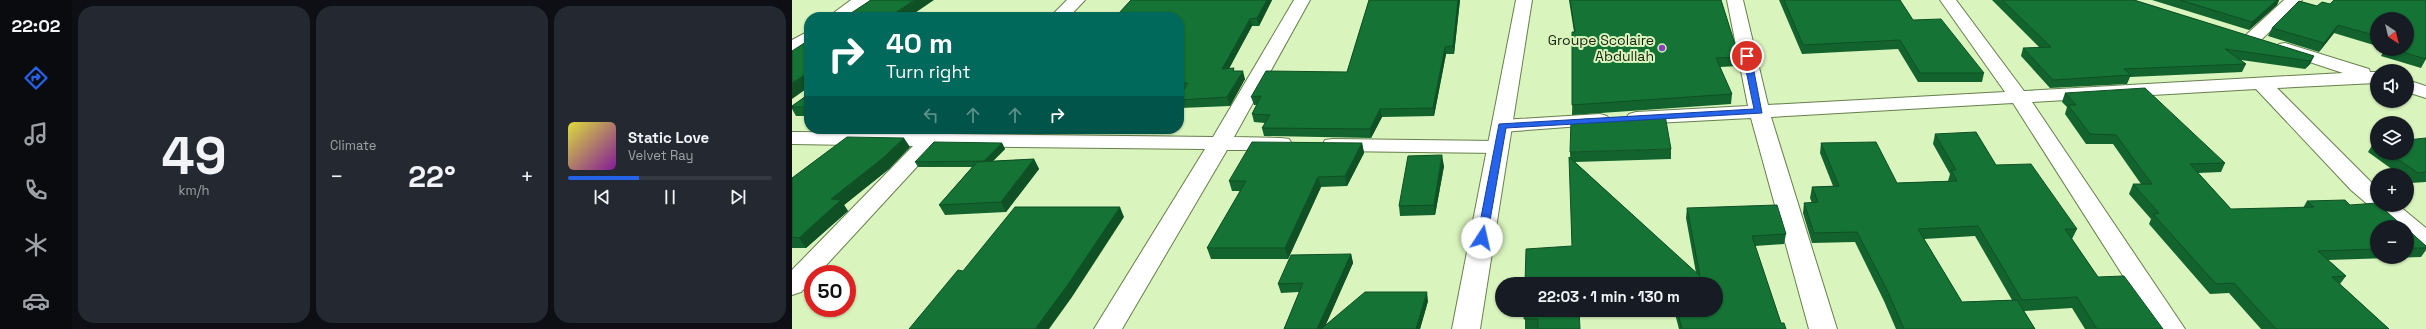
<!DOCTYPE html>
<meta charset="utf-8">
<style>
body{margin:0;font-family:"Space Grotesk",sans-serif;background:#242831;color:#f1f3f6;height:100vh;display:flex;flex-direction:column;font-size:15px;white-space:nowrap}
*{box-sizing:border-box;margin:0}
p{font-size:13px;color:#9ea1a6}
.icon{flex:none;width:22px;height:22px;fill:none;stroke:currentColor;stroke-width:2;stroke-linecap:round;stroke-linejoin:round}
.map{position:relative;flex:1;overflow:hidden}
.panel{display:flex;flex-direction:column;gap:6px;padding:6px;background:#0d0f14;width:720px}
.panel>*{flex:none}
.hud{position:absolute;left:12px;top:12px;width:380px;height:122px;border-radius:16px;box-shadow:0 1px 3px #0004;background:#00695c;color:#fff;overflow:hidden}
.needle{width:26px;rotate:145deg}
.fabs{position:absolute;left:1578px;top:12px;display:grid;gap:8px}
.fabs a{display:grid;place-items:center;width:44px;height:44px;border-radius:50%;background:#171b24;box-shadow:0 1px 3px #0004;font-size:20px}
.speed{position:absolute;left:12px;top:265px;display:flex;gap:8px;font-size:20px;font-weight:700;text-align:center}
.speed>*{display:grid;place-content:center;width:52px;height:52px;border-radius:50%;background:#171b24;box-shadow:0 1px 3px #0004;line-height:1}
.speed .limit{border:6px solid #d22;background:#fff;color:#111}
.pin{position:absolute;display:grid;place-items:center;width:34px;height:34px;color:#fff;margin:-17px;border:2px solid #fff;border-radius:50%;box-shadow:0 1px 4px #0007}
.me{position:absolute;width:44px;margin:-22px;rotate:10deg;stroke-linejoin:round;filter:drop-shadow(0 0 3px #0008)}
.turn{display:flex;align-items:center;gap:14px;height:84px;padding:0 16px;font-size:18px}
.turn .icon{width:52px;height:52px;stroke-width:2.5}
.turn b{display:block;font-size:28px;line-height:34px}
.lanes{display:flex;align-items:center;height:38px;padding:0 16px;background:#0003;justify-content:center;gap:20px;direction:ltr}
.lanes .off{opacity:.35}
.big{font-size:30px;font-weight:600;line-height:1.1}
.panel .card{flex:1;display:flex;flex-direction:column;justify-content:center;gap:6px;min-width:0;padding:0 14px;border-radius:16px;background:#242831}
.panel .dial{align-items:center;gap:0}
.dial b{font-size:52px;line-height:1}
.song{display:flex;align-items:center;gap:12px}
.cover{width:48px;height:48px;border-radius:6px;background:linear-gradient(135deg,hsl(60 70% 55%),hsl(290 70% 35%))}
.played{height:4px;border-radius:2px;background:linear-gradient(90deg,#2563eb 35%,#363941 35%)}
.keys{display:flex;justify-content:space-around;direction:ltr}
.heat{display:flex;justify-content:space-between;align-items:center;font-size:22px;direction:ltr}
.panel .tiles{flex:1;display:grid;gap:6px;grid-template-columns:repeat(3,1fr)}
.trip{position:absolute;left:703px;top:277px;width:228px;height:40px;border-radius:20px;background:#171b24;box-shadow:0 1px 3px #0004;font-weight:600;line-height:40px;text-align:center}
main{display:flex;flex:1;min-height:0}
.tab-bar{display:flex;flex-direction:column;width:72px;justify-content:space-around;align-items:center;background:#090b0e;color:#9ea1a6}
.tab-bar .icon{width:28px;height:28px}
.tab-bar .selected{color:#2563eb}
.tab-bar b{font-size:18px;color:#f1f3f6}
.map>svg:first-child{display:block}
</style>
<main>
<nav class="tab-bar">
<b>22:02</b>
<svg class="icon selected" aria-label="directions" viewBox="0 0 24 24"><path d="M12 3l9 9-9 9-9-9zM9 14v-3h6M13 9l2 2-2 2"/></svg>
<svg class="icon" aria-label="music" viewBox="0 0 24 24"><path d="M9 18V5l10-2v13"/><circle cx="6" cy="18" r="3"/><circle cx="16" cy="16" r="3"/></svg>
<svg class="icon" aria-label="phone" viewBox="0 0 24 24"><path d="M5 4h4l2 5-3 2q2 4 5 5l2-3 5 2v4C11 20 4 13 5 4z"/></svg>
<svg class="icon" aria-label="climate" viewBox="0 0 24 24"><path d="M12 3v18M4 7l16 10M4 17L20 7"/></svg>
<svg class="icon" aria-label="car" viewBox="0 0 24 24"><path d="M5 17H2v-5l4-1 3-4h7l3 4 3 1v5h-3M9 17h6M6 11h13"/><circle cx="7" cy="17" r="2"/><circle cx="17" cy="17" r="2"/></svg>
</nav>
<section class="panel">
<div class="tiles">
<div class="card dial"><b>49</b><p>km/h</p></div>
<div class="card"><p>Climate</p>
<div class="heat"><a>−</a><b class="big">22°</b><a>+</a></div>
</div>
<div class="card">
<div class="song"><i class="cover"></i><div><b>Static Love</b><p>Velvet Ray</p></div></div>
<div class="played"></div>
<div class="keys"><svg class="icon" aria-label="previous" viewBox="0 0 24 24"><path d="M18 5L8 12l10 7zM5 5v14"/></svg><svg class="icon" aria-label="pause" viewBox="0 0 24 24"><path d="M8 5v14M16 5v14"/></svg><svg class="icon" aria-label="next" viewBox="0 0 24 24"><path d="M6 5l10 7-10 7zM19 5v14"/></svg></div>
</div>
</div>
</section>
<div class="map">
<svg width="1634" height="329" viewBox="0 0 1634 329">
<rect width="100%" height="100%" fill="#d9f4bd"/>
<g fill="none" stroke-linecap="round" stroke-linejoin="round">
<g stroke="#677f4d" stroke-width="2">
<g id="minor">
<polygon points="59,0 78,0 56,17 36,17"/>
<polygon points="275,0 293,0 277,17 258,17"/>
<polygon points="502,0 518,0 442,137 489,138 497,139 500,144 497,149 489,150 435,150 330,329 302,329 413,149 144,146 26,274 21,274 21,280 9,292 0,295 0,270 121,146 0,144 0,132 133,133 137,129 153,129 155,134 421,137"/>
<polygon points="935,0 951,0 976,105 1213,92 1148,0 1164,0 1232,91 1551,73 1487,52 1484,48 1487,44 1493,43 1577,69 1578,72 1585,72 1584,83 1485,88 1585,188 1585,205 1606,205 1634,228 1634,249 1625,247 1615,238 1615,227 1602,227 1559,190 1464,89 1240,102 1393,329 1365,329 1221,103 979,117 1045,329 1017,329 959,118 844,124 837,122 834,118 837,114 844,112 956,106"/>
<polygon points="1492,0 1510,0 1467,42 1455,42 1452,38 1455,34"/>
<polygon points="17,31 17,44 0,53 0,40"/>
<polygon points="1615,80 1634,86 1634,98 1615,92"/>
<polygon points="808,114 815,116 818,120 815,124 710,132 703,130 700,126 703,122 710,120"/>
<polygon points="541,139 706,141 714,142 717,147 714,152 706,153 541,151 533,150 530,145 533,140"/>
</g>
</g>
<g stroke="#677f4d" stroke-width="2">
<polygon id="major" points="724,0 740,0 688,329 660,329"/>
</g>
<use href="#minor" fill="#fff" fill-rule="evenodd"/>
<use href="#major" fill="#fff" fill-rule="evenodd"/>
</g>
<g fill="#12632e" fill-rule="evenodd">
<polygon points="339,0 480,0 467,26 460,26 437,69 443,71 453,79 438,106 388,108 387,107 387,97 390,92 387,92 387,17 327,13"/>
<polygon points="577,0 668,0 662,54 654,54 642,116 590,117 579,138 472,136 470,128 473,123 462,122 460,114 465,105 462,105 459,97 555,72"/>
<polygon points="777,0 929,0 947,57 946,66 928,67 940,94 939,104 780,115 782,32"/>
<polygon points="987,0 1108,0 1121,20 1192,73 1190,82 1126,82 1106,49 1010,54"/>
<polygon points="1200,0 1342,0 1522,56 1518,64 1513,69 1449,60 1454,64 1450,72 1338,77 1335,84 1258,88 1229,56 1231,48 1248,48"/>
<polygon points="1360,0 1487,0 1485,5 1457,30"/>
<polygon points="1542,0 1634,0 1634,59 1629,68 1589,56 1593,49 1615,49 1615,19 1585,19 1585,46 1542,33 1527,52 1476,36 1480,28 1507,1 1525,6 1530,2 1538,4"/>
<polygon points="1273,93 1433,163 1429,172 1406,173 1439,209 1511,208 1515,201 1585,227 1585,257 1615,257 1615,229 1634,246 1634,250 1629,257 1536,260 1554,276 1548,284 1597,329 1469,329 1437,293 1418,294 1357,224 1359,219 1337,194 1341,184 1349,184 1321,144 1294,144 1273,114 1275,107 1270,102"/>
<polygon points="17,94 17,116 4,116 0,109 0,106"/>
<polygon points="79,129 135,129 132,132 80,131"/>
<polygon points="154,129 232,129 227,133 156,133"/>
<path d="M1143,134L1204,165L1285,229L1280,239L1306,277L1371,329H1293L1280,308L1232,311L1243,329H1104L1092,301L1063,242L1020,243L1011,213L1012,203H1020L1018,198L1020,187L1041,186L1028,153L1029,143L1105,183L1156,181L1158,174L1141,144ZM1183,236L1220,300L1170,302L1132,239Z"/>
<polygon points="1634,138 1634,182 1619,183 1615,180 1615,175 1608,175 1576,152 1582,142 1585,142 1585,153 1615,153"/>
<polygon points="210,143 213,149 201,161 242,159 247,169 214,212 153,215 147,205 180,167 126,167 123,162"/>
<polygon points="570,143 572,153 555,186 529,187 496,259 419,259 415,248 448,191 440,191 437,181"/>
<polygon points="118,147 97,169 52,205 56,211 14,248 0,248 0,178"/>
<polygon points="879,149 879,159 783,162 904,273 894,218 895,208 994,234 992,244 963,246 989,323 994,329 887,329 882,310 924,310 924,284 733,284 780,246 778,152"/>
<polygon points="652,166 643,215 608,216 607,206"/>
<polygon points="559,254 561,263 533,326 636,301 628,329 492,329 507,292 489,293 486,284"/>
<polygon points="733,310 788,329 733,329"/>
</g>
<g fill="#0f5025">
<polygon points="122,0 142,0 117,17 97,17"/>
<polygon points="475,0 480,0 467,26 465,18"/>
<polygon points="666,0 668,0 662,54 661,46"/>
<polygon points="1485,0 1487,0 1485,5 1457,30 1460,22"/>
<polygon points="458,19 460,26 432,77 430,69"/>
<polygon points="1546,25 1542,33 1527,52 1532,43"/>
<polygon points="653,47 654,54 642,116 641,108"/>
<polygon points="1522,56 1518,64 1513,69 1518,61"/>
<polygon points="451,71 453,79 438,106 435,97"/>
<polygon points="17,72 17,87 0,99 0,83"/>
<polygon points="588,109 590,117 579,138 578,129"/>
<polygon points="131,129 135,129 132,132"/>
<polygon points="226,129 232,129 227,133"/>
<polygon points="112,138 118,147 97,169 52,205 56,211 14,248 7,238 39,199"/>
<polygon points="210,143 213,149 195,167 192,161"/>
<polygon points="570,143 572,153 555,186 553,176"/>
<polygon points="650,155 652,166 643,215 642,205"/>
<polygon points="242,159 247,169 214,212 209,202"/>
<polygon points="526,177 529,187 496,259 493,248"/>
<polygon points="328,207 332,217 280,297 257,329 243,329"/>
<polygon points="559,254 561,263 532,329 525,329"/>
<polygon points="635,292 636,301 628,329 624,329"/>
</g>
<g fill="#157335" stroke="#0f5025">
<polygon points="79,0 122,0 97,17 53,17"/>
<polygon points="339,0 475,0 465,18 458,19 430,69 442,68 441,71 451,71 435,97 387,100 387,97 396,83 387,83 387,17 296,17 299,13 327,13"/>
<polygon points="577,0 666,0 661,46 653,47 641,108 588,109 578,129 470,128 478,115 460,114 469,96 459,97 474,71 555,72"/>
<polygon points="778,0 929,0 947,57 924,58 940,94 780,105 780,32 783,32"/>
<polygon points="992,0 1108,0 1121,20 1149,19 1192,73 1128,73 1108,40 1011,45"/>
<polygon points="1210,0 1342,0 1522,56 1518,61 1433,49 1454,64 1332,69 1339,75 1261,80 1231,48 1259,47"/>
<polygon points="1388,0 1485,0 1460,22"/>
<polygon points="1542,0 1634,0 1634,59 1600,49 1615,49 1615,19 1585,19 1585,36 1546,25 1532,43 1480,28 1507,1 1525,6 1530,2 1538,4"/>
<polygon points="17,40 17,72 0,83 0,51"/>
<polygon points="1353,88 1433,163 1398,164 1439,209 1522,207 1515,201 1553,200 1558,205 1585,203 1585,205 1587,205 1612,227 1585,227 1585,249 1526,251 1554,276 1540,277 1597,329 1484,329 1442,283 1424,284 1361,214 1367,213 1341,184 1360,184 1324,135 1298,134 1276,105 1284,105 1273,93"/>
<polygon points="17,94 17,107 0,107 0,106"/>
<polygon points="873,115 879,149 778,152 779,120"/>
<polygon points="1184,132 1204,165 1239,164 1285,229 1273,229 1306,277 1332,276 1371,329 1305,329 1285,297 1230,300 1186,226 1126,229 1170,302 1225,300 1243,329 1112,329 1095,290 1065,232 1022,233 1012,203 1026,202 1020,187 1047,186 1029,143 1084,142 1105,183 1165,181 1159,170 1164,170 1143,134"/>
<polygon points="55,137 112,138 91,158 39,199 49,200 7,238 0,237 0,178"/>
<polygon points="1634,138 1634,172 1626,173 1597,153 1615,153 1615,140"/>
<polygon points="142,142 210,143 192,161 123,162"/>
<polygon points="460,142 570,143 553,176 526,177 493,248 415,248 454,181 437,181"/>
<polygon points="650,155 642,205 607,206 616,156"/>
<polygon points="777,157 908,276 895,208 985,205 994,234 960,236 989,323 992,323 994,329 890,329 885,310 924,310 924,284 880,284 880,283 733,284 734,249 780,246"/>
<polygon points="242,159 209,202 147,205 185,162"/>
<polygon points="223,207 328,207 275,286 243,329 117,329 166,270 171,271"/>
<polygon points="1615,229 1634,246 1634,248 1615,248"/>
<polygon points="559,254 525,329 492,329 511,283 486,284 499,255"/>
<polygon points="573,292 635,292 624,329 529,329"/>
<polygon points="733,310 787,310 788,329 746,329 746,319 732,319"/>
</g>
<polygon fill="#2563eb" stroke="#184099" points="955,53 959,56 970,113 714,128 695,238 690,241 686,240 685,238 707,124 962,109 951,56"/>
<circle fill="#8842b5" stroke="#d9f4bd" stroke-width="1.5" cx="870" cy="48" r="4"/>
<g text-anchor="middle" stroke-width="4" stroke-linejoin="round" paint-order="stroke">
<g font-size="14" fill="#17210c" stroke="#d9f4bd" text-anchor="end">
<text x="862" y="45">Groupe Scolaire<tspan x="862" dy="16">Abdullah</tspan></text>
</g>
</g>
</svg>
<div class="fabs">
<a><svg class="needle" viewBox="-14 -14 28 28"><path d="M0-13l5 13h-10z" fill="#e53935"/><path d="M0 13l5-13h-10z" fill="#9ea1a6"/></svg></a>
<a><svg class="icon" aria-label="sound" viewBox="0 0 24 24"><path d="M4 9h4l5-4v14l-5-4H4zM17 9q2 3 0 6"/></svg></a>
<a><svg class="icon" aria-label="layers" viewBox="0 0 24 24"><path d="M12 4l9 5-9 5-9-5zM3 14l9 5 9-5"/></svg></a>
<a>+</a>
<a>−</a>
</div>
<div class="speed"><div class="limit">50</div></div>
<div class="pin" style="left:955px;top:56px;background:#d93025"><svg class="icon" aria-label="arrive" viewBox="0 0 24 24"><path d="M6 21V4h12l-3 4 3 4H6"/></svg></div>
<svg class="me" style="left:690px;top:238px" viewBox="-20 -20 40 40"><circle r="19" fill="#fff"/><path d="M0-13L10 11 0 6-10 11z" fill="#2563eb"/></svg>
<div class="trip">22:03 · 1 min · 130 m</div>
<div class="hud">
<div class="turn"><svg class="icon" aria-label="right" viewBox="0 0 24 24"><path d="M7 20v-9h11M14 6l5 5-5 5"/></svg><div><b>40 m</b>Turn right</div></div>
<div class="lanes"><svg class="icon off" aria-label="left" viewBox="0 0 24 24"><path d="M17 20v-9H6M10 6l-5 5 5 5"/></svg><svg class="icon off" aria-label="ahead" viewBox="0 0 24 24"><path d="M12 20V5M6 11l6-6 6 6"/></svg><svg class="icon off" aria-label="ahead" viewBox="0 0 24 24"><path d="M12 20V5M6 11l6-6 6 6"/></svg><svg class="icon" aria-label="right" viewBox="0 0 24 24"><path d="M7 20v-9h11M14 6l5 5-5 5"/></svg></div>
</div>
</div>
</main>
